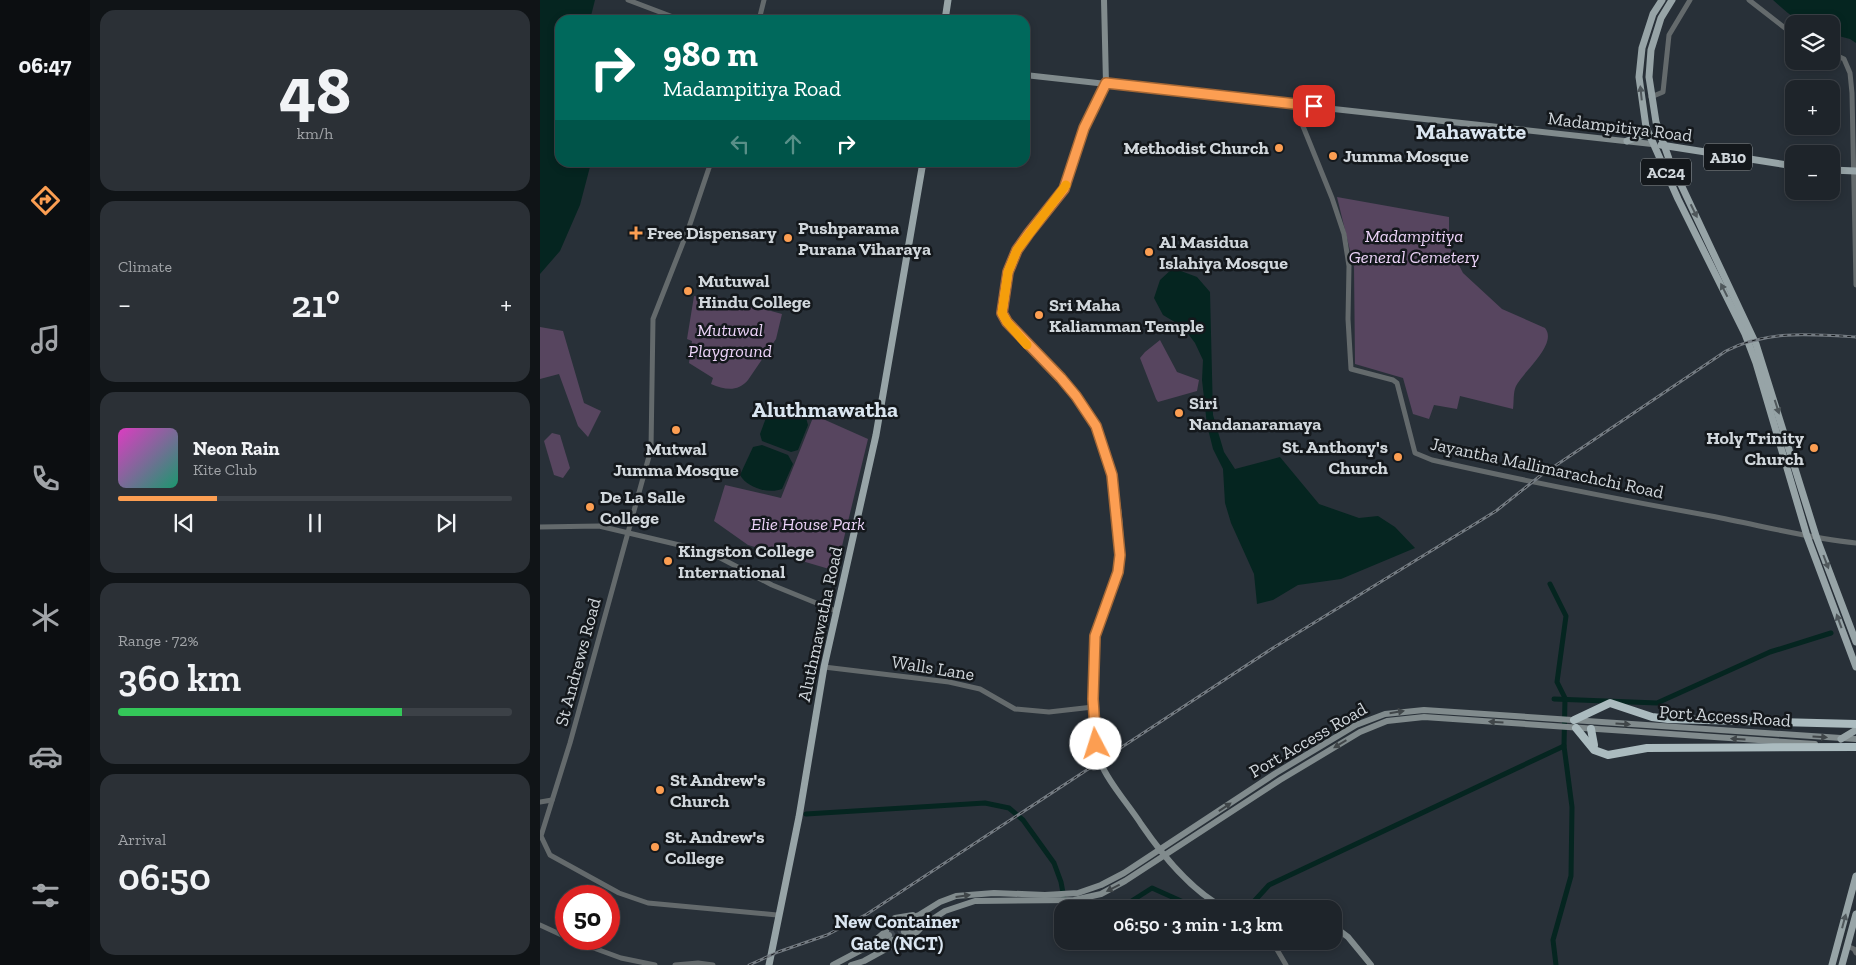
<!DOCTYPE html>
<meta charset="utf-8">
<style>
body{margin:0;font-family:"Zilla Slab",serif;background:#2b3036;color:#f1f3f6;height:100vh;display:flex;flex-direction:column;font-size:19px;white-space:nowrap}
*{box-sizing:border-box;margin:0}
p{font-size:16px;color:#a1a4a8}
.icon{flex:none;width:28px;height:28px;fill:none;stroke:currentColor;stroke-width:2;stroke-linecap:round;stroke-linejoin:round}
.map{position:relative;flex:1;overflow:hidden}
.drawer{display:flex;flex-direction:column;gap:10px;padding:10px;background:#101417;width:450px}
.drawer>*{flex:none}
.banner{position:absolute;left:15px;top:15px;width:475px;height:152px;border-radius:15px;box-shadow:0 2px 8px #0003,0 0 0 1px #3c4147;background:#00695c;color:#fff;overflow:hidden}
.buttons{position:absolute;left:1245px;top:15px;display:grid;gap:10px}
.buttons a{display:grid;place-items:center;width:55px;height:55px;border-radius:10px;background:#1e242a;box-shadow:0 2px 8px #0003,0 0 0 1px #3c4147;font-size:25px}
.speed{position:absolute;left:15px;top:885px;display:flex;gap:10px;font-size:25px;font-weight:700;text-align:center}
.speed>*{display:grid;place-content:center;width:65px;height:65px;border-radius:50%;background:#1e242a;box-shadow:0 2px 8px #0003,0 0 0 1px #3c4147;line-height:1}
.speed .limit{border:8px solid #d22;background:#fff;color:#111}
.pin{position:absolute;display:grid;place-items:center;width:42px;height:42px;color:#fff;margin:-21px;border-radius:10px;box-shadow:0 2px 8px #0006}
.me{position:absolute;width:55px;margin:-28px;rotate:355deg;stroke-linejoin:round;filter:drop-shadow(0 0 4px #0008)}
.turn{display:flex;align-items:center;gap:18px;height:105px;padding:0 25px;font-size:22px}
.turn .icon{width:65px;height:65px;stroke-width:2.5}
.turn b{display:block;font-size:35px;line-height:42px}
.lanes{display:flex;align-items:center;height:48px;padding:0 25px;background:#0003;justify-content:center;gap:25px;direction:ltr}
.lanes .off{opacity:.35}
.big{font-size:38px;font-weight:600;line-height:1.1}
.drawer .tile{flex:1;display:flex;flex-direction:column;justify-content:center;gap:8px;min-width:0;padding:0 18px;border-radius:15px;background:#2b3036}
.drawer .dial{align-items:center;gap:0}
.dial b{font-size:65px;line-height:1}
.song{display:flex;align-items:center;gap:15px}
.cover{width:60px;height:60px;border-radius:8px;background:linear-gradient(135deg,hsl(310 70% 55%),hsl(160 70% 35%))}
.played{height:5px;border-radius:2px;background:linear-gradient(90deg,#fc9e52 25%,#3c4147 25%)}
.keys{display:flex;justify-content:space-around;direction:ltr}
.heat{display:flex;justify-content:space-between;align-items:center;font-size:28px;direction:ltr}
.charge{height:8px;border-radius:4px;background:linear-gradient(90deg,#34c759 72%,#3c4147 0)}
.trip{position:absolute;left:514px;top:900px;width:288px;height:50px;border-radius:15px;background:#1e242a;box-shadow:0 2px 8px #0003,0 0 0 1px #3c4147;font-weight:600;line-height:50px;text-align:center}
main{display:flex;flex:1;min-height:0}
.dock{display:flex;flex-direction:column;width:90px;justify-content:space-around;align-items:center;background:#0c0e11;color:#a1a4a8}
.dock .icon{width:35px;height:35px}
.dock .active{color:#fc9e52}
.dock b{font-size:22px;color:#f1f3f6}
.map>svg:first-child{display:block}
</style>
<main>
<nav class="dock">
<b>06:47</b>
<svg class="icon active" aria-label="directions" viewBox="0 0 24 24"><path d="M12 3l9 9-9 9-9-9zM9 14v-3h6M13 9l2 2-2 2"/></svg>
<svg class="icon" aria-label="music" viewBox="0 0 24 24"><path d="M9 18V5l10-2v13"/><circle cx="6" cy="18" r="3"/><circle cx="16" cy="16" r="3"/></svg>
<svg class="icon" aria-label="phone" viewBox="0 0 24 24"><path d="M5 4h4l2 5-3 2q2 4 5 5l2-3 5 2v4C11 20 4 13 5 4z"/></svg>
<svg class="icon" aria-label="climate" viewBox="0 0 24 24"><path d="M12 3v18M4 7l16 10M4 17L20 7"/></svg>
<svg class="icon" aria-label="car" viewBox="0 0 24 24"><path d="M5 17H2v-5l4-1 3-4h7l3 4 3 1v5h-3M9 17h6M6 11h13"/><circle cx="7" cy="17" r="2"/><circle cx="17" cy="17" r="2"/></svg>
<svg class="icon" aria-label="filters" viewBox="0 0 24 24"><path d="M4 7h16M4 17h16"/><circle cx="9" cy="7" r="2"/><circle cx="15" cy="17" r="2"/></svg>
</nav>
<section class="drawer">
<div class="tile dial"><b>48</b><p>km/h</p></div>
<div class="tile"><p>Climate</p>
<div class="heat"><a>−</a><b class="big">21°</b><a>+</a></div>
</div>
<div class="tile">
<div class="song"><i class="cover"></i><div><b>Neon Rain</b><p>Kite Club</p></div></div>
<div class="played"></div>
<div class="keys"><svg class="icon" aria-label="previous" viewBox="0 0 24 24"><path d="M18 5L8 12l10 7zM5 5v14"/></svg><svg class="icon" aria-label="pause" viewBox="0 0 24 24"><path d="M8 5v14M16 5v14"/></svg><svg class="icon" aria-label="next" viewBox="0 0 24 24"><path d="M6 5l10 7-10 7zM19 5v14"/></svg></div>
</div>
<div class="tile"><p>Range · 72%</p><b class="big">360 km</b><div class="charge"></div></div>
<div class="tile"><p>Arrival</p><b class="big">06:50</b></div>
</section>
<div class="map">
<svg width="1316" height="965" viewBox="0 0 1316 965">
<rect width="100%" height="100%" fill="#283038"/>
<g fill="#57455f">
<path d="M797,197L909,217V246L923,273L962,309L1005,328C1018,344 984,371 976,386C973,392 974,403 973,409L920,396L917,409L894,405L889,419L873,414L863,378L815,364L814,267Z"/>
<path d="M168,294L242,314L236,339L208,380C198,392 185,390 171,384L173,378L149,363L152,341L147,339L154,296L165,298Z"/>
<polygon points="0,327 23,331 44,403 61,411 48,437 38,426 19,374 0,379"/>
<polygon points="620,340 637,372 659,380 657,391 618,402 616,399 600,358 605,352"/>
<polygon points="274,415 328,439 296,571 208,545 174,521 185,485 241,498"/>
<polygon points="12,433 20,435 30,468 23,478 14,475 4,441"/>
</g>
<g fill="#052520">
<polygon points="0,0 55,0 50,20 20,20 20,162 51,163 40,205 20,251 0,274"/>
<path d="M1233,0H1316V43L1310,39L1291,34V24C1259,24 1257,21 1233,0Z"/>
<polygon points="633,268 657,277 670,292 673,415 684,452 695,469 740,457 779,504 819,518 838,516 855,527 875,548 801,579 758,585 733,600 717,604 714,574 691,523 685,503 683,469 673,449 667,425 662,380 663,360 655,343 643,327 623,315 614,298 620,280"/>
<polygon points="238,404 265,414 268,425 258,450 251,452 222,441 220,434 230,407"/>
<path d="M222,445L248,455L253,464L242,489C229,494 207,488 200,475L213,447Z"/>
</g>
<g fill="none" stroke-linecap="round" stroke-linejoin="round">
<g stroke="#052520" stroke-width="5">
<polyline points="1010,584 1026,616 1017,682 1025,698 1024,746"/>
<polyline points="1014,699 1117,703 1230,652 1291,633"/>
<polyline points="266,814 445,803 469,808 483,820 514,863 521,882 526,909"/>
<polyline points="579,909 612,888 659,909"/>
<polyline points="707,909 729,885 1024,746 1032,807 1031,876 1013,940 1016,965"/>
</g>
<g stroke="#414951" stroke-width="6" stroke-dasharray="6 3" stroke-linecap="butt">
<polyline points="343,926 355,918"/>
<polyline points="346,931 358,923"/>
<polyline points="349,935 361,927"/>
<polyline points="352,940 364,932"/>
<polyline points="357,948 369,940"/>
</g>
<g stroke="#646a6c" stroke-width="5">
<polyline points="88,0 141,20"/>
<polyline points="1209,0 1254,35"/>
<polyline points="219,20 224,0"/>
<polyline points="1291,53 1304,59 1310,73 1312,93 1316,285"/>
<polyline points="1111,97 1123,92 1129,35 1150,0"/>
<path d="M754,104L792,198L804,234L809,266L808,319L811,369L853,380L857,383L875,453L892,460C984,481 1077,499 1171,516C1219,525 1267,538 1316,543"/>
<polyline points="171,162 148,230 113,319 111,449 30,743 1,836 10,855 79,893 108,903 237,915"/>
<polyline points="0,527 59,526 169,552 232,585 296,611"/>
<polyline points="284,667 409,682 440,689 475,709 509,712 553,707"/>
<polyline points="0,802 12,800"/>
<polyline points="0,925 26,937"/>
<polyline points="29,939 81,958 115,965"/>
<polyline points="732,941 746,965"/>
<polyline points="1307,946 1314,949 1316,953"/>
<polyline points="135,965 158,963 173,965"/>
</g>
<g stroke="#818b8d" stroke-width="6">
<path d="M564,0L566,83L544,129L524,189L489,233L477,251L468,272L462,313L467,322C509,369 559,409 572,475C578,500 584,544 578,569C574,589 563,606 557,625C550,648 551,738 560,761C567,781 589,805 601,824C623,856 651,891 686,909"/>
<polyline points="485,75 1112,144"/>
<polyline points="355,918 373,915"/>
<polyline points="358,923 379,915 400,902 416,896 454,893 505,895 538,893 561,885 584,873 736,773 816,725 845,714 884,710 1316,739"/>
<polyline points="792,925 808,937 831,965"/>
<polyline points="364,932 374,927"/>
<polyline points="367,936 405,911 435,901 534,900 561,894 585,881 740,780 820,732 847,721 884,717 1275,744"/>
<polyline points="369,940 383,926"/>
<polyline points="336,941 349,935"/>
<polyline points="339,949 352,940"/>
<polyline points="293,965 327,947 346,931"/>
<polyline points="311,965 324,961 355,944"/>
</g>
<g stroke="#97a4a7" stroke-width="7">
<polyline points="1122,0 1113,14 1102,48 1099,77 1106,127 1138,199 1205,334 1216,363 1267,536 1316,667"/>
<polyline points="1132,0 1121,18 1111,50 1109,77 1116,122 1129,159 1216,344 1277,539 1316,642"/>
<polyline points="405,20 408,0"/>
<polyline points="1087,141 1101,136 1106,127"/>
<polyline points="1121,145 1254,166"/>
<polyline points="1291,170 1316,171"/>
<polyline points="1301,739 1316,730"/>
<polyline points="229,965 259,817 284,667 336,435 383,162"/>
<polyline points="1292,965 1316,876"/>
<polyline points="1302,965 1316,914"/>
</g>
<g stroke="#abbbbf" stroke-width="8">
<polyline points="1034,720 1070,703 1112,717 1128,719 1316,724"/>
<polyline points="1036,728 1054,750 1068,755 1107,748 1316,747"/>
<polyline points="1051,729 1054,745"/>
</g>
<g stroke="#747b82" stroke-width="3">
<path id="rail" d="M209,965L238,952L287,935L327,914L733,648L956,511L1000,476L1186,351C1227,330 1271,334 1316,337"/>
</g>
<use href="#rail" stroke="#14181c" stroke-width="1" stroke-dasharray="4" stroke-linecap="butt"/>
</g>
<defs><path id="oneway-solid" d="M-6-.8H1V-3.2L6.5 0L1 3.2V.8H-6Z" transform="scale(1.25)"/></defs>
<g fill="#4f575b">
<use href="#oneway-solid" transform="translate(1101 93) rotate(-96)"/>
<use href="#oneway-solid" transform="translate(1154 211) rotate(64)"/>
<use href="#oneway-solid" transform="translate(1184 290) rotate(-117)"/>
<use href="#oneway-solid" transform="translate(1237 407) rotate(72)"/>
<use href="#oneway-solid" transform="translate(1286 562) rotate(69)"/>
<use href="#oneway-solid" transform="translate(1299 621) rotate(-110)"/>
<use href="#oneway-solid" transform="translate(1304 921) rotate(-75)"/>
</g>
<g fill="#404649">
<use href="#oneway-solid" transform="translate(857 712) rotate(-9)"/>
<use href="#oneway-solid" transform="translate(956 722) rotate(-176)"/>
<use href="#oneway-solid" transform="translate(1083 724) rotate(4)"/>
<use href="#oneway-solid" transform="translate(1280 737) rotate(4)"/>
<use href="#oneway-solid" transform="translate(1198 739) rotate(-176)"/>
<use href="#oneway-solid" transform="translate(800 744) rotate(149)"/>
<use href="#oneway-solid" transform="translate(685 807) rotate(-34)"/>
<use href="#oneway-solid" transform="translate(573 888) rotate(153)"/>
<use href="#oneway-solid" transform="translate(423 896) rotate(-8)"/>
</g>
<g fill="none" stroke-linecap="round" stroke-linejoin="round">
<g stroke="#a46735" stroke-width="12">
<polyline id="route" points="556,744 553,699 555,636 578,572 580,555 572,475 556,426 536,396 521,378 467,322 462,313 468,272 477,250 489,233 524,189 544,128 566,83 774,106"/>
</g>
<use href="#route" stroke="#fc9e52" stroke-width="9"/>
<polyline stroke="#f59e0b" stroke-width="9" points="487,345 467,322 462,313 468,272 477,250 526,185"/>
</g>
<g fill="#fc9e52" stroke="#14181c" stroke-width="2">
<circle cx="739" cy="148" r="5"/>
<circle cx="793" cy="156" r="5"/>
<path d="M93.5 225.5h5v5h5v5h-5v5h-5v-5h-5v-5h5z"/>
<circle cx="248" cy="238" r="5"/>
<circle cx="609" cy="252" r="5"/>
<circle cx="148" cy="291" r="5"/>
<circle cx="499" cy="315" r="5"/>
<circle cx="639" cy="413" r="5"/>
<circle cx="136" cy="430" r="5"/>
<circle cx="1274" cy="448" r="5"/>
<circle cx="858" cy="457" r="5"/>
<circle cx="50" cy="507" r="5"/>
<circle cx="128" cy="561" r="5"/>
<circle cx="120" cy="790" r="5"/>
<circle cx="115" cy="847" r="5"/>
</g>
<g text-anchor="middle" stroke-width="5" stroke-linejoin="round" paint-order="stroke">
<g fill="#14181c" stroke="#989ea2" stroke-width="1">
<rect x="1164" y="143.5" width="48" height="27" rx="4"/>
<rect x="1101" y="158.5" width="50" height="27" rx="4"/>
</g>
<g font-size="16" font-weight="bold" fill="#d1d7dc">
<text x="1188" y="163">AB10</text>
<text x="1126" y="178">AC24</text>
</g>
<g font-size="18" fill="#d1d7dc" stroke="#14181c">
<text transform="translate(1080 127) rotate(7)" y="6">Madampitiya Road</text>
<text transform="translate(1007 468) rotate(12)" y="6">Jayantha Mallimarachchi Road</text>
<text transform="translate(280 624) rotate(-78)" y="6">Aluthmawatha Road</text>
<text transform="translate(38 662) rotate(-75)" y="6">St Andrews Road</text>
<text transform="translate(393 668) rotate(9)" y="6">Walls Lane</text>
<text transform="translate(1185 716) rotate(4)" y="6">Port Access Road</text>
<text transform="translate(768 740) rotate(-30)" y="6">Port Access Road</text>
</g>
<g font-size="18" font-weight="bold" fill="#d1d7dc" stroke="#14181c" text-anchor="start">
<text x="729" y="154" text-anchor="end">Methodist Church</text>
<text x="803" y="162">Jumma Mosque</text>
<text x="258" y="234">Pushparama<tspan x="258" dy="21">Purana Viharaya</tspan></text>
<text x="107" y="239">Free Dispensary</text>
<text x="619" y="248">Al Masidua<tspan x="619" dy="21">Islahiya Mosque</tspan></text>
<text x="158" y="287">Mutuwal<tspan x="158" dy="21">Hindu College</tspan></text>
<text x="509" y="311">Sri Maha<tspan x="509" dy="21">Kaliamman Temple</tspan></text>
<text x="649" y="409">Siri<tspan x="649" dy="21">Nandanaramaya</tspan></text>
<text x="1264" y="444" text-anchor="end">Holy Trinity<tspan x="1264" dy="21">Church</tspan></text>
<text x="848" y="453" text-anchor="end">St. Anthony's<tspan x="848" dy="21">Church</tspan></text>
<text x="136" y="455" text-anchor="middle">Mutwal<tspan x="136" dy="21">Jumma Mosque</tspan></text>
<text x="60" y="503">De La Salle<tspan x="60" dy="21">College</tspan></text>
<text x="138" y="557">Kingston College<tspan x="138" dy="21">International</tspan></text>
<text x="130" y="786">St Andrew's<tspan x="130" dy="21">Church</tspan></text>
<text x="125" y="843">St. Andrew's<tspan x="125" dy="21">College</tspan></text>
</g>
<g font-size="18" font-style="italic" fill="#ecd3f8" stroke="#14181c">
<text x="874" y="242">Madampitiya<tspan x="874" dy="21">General Cemetery</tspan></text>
<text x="190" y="336">Mutuwal<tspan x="190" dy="21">Playground</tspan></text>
<text x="268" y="530">Elie House Park</text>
</g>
<g font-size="19" font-weight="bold" fill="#dae5f0" stroke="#14181c">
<text x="357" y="928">New Container<tspan x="357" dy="22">Gate (NCT)</tspan></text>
</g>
<g font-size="22" font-weight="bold" fill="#dae5f0" stroke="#14181c">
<text x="931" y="139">Mahawatte</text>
<text x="285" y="417">Aluthmawatha</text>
</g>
</g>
</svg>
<div class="buttons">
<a><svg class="icon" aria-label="layers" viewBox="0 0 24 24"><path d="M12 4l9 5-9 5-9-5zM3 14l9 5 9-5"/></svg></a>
<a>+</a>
<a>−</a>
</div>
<div class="speed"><div class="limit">50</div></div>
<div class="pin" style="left:774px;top:106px;background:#d93025"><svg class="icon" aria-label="arrive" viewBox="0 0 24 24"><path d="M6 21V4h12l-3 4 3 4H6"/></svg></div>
<svg class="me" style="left:556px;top:744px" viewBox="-20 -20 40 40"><circle r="19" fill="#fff"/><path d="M0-13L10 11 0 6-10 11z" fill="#fc9e52"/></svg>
<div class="trip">06:50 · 3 min · 1.3 km</div>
<div class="banner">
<div class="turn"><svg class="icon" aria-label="right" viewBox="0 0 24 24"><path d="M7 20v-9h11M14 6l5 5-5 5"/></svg><div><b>980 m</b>Madampitiya Road</div></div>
<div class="lanes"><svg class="icon off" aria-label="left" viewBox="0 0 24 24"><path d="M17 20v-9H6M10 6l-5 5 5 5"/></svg><svg class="icon off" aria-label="ahead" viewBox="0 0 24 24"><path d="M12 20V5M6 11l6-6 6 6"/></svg><svg class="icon" aria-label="right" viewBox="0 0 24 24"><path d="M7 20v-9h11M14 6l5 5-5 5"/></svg></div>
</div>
</div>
</main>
